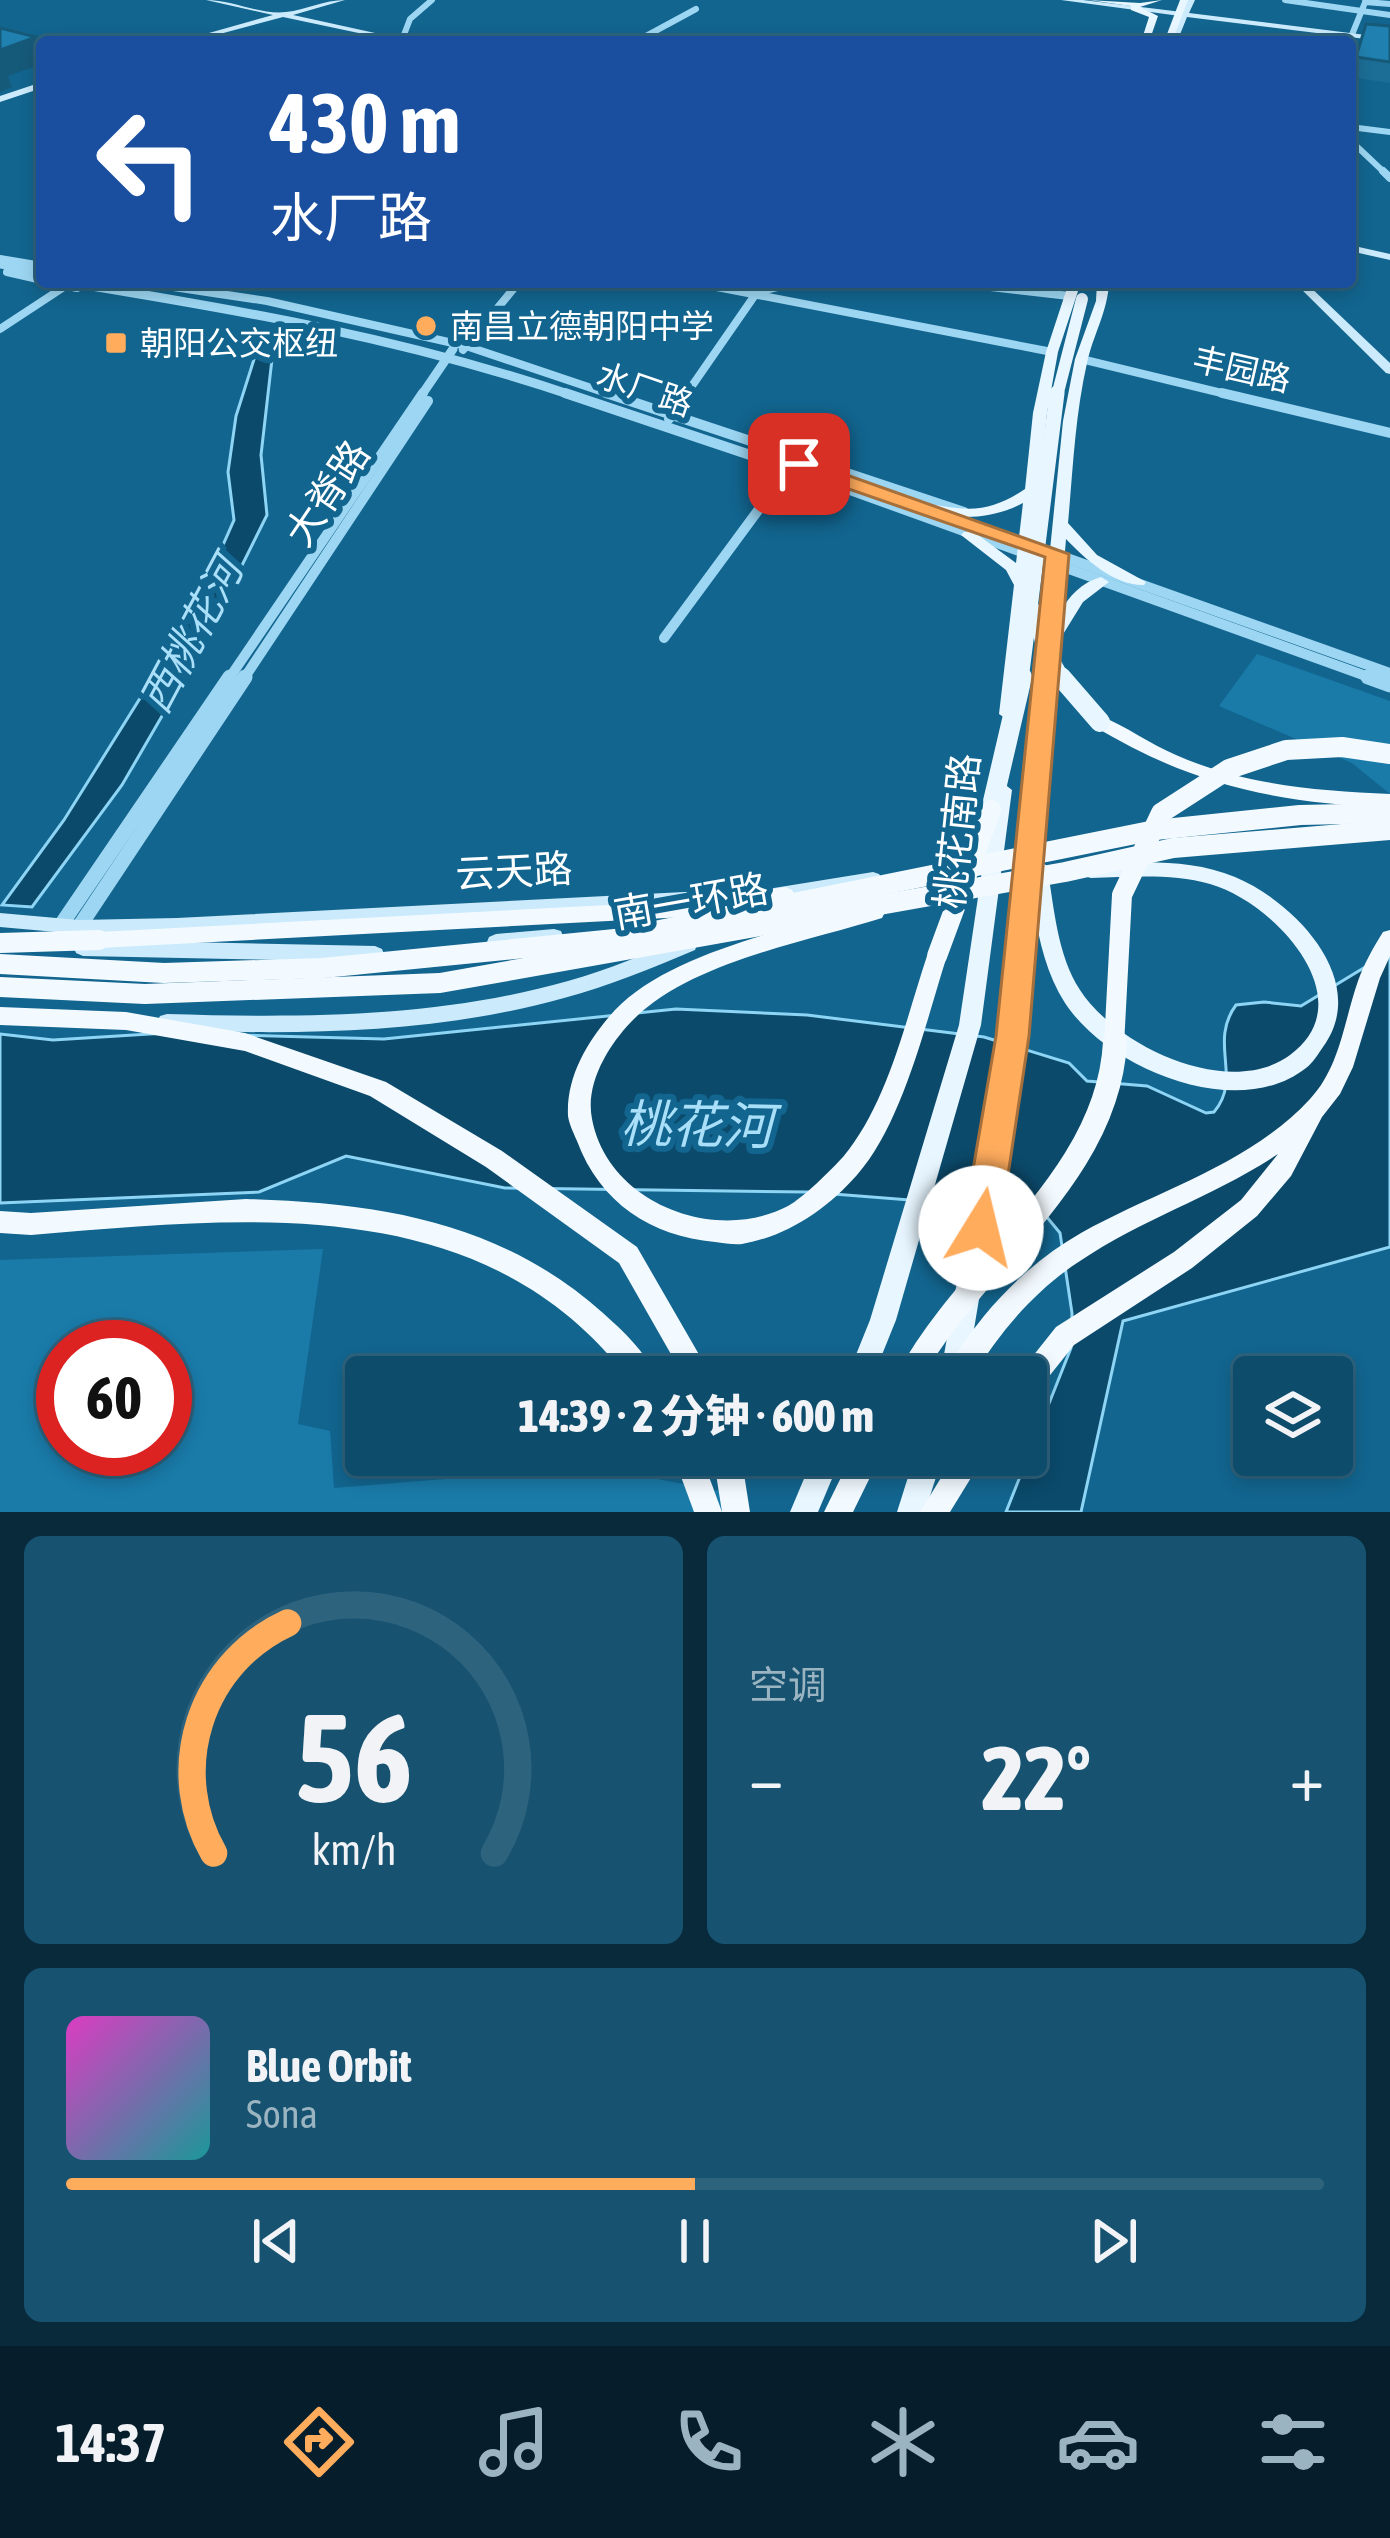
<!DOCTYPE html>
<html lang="zh">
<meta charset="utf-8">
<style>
body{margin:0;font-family:"Asap Condensed","Noto Sans SC",sans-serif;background:#175371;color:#f1f3f6;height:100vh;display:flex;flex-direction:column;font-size:45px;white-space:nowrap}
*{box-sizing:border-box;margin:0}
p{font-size:39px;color:#9bb4c1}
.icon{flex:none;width:66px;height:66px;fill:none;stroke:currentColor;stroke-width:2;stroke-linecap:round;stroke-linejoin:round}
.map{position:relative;height:1512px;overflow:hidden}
.drawer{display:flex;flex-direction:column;gap:24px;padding:24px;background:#082a3b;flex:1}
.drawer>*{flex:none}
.guide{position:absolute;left:36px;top:36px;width:1320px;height:252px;border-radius:12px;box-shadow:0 6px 18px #0003,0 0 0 3px #2e637e;background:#1a4fa0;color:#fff;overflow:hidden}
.controls{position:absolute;left:1233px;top:1356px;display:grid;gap:24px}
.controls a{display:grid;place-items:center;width:120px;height:120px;border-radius:12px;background:#0e4c6b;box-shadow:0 6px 18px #0003,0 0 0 3px #2e637e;font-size:60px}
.speed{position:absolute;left:36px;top:1320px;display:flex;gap:24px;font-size:60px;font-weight:700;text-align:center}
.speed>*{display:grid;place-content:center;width:156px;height:156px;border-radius:50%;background:#0e4c6b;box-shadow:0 6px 18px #0003,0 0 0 3px #2e637e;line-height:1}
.speed .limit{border:18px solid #d22;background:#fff;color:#111}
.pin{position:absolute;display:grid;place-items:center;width:102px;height:102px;color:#fff;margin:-51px;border-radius:24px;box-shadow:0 6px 18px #0006}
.me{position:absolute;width:132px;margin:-66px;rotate:9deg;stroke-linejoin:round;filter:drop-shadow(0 0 9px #0008)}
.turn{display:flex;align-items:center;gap:42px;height:252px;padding:0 36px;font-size:54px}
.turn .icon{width:156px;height:156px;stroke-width:2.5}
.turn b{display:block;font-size:84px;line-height:102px}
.big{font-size:90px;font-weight:800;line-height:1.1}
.drawer .tile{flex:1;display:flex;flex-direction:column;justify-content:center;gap:18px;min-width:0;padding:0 42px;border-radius:18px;background:#175371}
.drawer .dial{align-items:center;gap:0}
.dial svg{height:312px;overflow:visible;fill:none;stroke:#2e637e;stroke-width:7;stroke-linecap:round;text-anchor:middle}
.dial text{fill:#f1f3f6;stroke:none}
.song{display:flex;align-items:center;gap:36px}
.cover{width:144px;height:144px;border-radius:18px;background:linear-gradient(135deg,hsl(310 70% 55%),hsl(180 70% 35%))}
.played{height:12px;border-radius:6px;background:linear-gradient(90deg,#ffac5d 50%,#2e637e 50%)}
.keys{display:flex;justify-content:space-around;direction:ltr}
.heat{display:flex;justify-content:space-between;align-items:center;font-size:66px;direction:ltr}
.drawer .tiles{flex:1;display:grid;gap:24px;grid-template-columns:1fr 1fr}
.tile:last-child{grid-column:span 2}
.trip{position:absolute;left:345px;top:1356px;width:702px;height:120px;border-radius:12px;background:#0e4c6b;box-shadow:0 6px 18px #0003,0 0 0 3px #2e637e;font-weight:800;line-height:120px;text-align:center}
.dock{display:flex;height:192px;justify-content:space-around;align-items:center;background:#061e2b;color:#9bb4c1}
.dock .icon{width:84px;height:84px}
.dock .selected{color:#ffac5d}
.dock b{font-size:54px;color:#f1f3f6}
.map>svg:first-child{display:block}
</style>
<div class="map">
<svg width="1390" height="1512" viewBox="0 0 1390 1512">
<rect width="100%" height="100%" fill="#12658f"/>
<g fill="#1a7ba9" fill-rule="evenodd">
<polygon points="1257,654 1390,701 1390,794 1352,763 1219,706"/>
<path d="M323,1249L298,1424L330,1431L334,1488L595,1467L746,1496L740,1512H0V1260ZM63,1347H165V1449H63Z"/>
</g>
<g fill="#0b4a6b" stroke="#8ed5f5" stroke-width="3">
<polygon points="263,331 275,333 261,455 267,515 198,654 122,785 32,907 2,905 64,820 192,615 234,520 228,472 236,416"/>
<path d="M1390,952V1247L1123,1321L1081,1512H1006L1071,1348L1072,1313L1060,1233L1046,1216L1025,1209L808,1192L505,1188L346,1156L259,1192L0,1203V1034L53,1040L166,1033L384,1039L676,1009L807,1015L984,1037L1069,1063L1087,1081L1147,1086L1206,1113L1214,1112C1243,1078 1208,1043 1236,1005L1264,1002L1301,1006Z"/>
</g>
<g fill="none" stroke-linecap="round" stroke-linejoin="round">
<g stroke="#9dd6f2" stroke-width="6">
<polyline points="1285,0 1390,15"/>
<polyline points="1365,2 1390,4"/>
<polyline points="402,40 410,19 432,0"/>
<polyline points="635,42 696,9"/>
<polyline points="1349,42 1366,0"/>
<polyline points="1350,127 1390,132"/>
<polyline points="1350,140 1386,174"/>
</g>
<g stroke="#9dd6f2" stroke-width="8">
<polyline points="1383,171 1390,178"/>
<polyline points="1350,223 1350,232"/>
<polyline points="0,259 42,266"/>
<polyline points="7,272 42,280"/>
<polyline points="49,282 77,288"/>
<polyline points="140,282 267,301 466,346 615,396"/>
<polyline points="691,282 1052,352"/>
<polyline points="948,282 1069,296"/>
<polyline points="765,290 797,282"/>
<polyline points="0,329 70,283"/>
<polyline points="463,350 519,282"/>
<polyline points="1081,359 1234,396"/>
<polyline points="685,396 764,282"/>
</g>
<g stroke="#9dd6f2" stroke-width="10">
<polyline points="606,393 964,512"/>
<polyline points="1222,393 1390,433"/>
<polyline points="669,419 687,393"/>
</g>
<g stroke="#9dd6f2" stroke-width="9">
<polyline points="0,264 42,271"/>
<path d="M67,282C245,311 402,338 574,396"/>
<polyline points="421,396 453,349"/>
</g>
<g stroke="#9dd6f2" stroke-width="10">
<polyline points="565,393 789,468 1377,680"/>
<polyline points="932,510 1390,673"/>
<polyline points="664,638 793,463"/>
<polyline points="228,680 423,393"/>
<polyline points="243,680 428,401"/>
</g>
<g stroke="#9dd6f2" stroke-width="15">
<polyline points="1368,677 1390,685"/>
<polyline points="61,925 230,677"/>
<polyline points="79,927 245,677"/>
</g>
<g fill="#cbebfc" fill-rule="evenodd">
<path d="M206,0C233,0 260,15 286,12C306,10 324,0 345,0L293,15L416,42H401L283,17L190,42H177L273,15Z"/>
<polygon points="1061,0 1083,0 1182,12 1187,0 1195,0 1189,13 1390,38 1390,42 1187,17 1177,42 1169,42 1180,16"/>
<polygon points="42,82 42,88 0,102 0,96"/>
<polygon points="1350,245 1390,254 1390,260 1350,251"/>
<polygon points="1294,282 1305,282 1390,363 1390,374 1386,373"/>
<polygon points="873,872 879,874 882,879 879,884 873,886 774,902 768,900 765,895 768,890 774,888"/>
<polygon points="743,889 749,891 752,896 749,901 743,903 177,932 79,934 0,927 0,913 79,920 177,918"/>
<polygon points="554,929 561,931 563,936 561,941 554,943 496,950 489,947 487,942 489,937 496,934"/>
<path d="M688,937L695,940L697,945L695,950C652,968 609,986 564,998C435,1034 300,1035 167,1030L160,1028L157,1022L160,1016L167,1014C301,1018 438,1018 568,981C609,970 648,952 688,937Z"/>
<polygon points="83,940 375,946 382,949 384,954 382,959 375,962 83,956 76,953 74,948 76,943"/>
</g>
<g fill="#e7f6ff" fill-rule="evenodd">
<polygon points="1088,0 1140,3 1162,0 1140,7 1158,16 1149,42 1141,42 1149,17 1131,10 1131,6"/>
<polygon points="1180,0 1188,0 1172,42 1164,42"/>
<path d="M1069,282H1081L1058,352L1047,413L1017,714L1008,720L999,714L1014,585L1006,570L961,535L964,532H974L1016,563L1023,503C989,521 956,519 920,511L918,508C930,502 942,507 957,508C983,511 1003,504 1025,489L1033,413L1046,352Z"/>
<path d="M1097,282H1109C1108,311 1093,335 1087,363C1075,416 1073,469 1068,523L1097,555L1146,582L1144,585C1115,586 1085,559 1066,539L1060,612C1070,595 1081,583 1101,577L1109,582L1083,602L1057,644L1038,859L1047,866C1054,906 1057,955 1080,990C1116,1046 1229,1100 1290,1055C1366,999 1272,901 1210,884C1172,873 1130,877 1091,878L1084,876L1081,871L1084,866L1091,864C1139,862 1189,858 1235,877C1295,902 1371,981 1323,1047C1318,1054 1313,1063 1306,1068C1238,1122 1108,1069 1065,1003C1047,975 1039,941 1034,909L1023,1036L966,1377H940L1001,1036L1063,421L1075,359L1096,301Z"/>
<polygon points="1003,783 1012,790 981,1025 896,1320 873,1377 847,1377 870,1320 959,1025 994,790"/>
<polygon points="814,1455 842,1455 818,1512 790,1512"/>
<polygon points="915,1455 943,1455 925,1512 897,1512"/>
</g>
<g fill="#f3faff" fill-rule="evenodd">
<path d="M1100,716C1126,726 1150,744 1176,755C1244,785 1317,791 1390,794V808C1275,802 1193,786 1094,726L1091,722L1094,718Z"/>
<polygon points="785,887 792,890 795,895 792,900 704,916 99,948 92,946 89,940 92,934 99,932 704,900"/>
<path d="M875,904L882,906L885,912L882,918C806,942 688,962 631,1022C608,1046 585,1084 592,1119C608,1204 716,1244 788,1206C803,1198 831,1170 843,1157C888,1103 905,1022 927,956L930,950L937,948L944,950L947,956C926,1021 903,1123 857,1175C827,1209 788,1236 742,1244C734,1245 724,1243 715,1242C651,1236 600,1203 577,1141C574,1134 569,1124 568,1116C566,1075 589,1039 615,1010C671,951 798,927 875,904Z"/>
<path d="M1390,930V956L1380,978L1353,1067L1340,1094L1322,1117L1291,1176L1257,1216L1192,1268L1074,1345L1035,1394L1026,1398V1377L1017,1376L1056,1327L1174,1252L1241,1200L1278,1154C1215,1196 1142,1219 1080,1261C1035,1290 1000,1332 972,1377H944C953,1355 969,1335 984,1316C1011,1283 1044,1254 1081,1233C1158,1190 1249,1165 1310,1099C1340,1067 1344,1021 1358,981C1364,964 1373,948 1383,932Z"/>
<polygon points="0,1007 126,1012 245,1033 386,1082 502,1151 637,1247 712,1377 684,1377 619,1263 486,1167 370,1096 245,1051 126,1030 0,1025"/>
<path d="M246,1199C379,1203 500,1221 603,1313C623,1331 646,1352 656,1377H627C481,1188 241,1218 31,1235L0,1233V1211L31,1213Z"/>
<polygon points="673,1455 701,1455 722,1512 694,1512"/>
<polygon points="713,1455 741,1455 750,1512 722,1512"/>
<polygon points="852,1455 881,1455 853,1512 824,1512"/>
<polygon points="955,1455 985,1455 950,1512 920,1512"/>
</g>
<polyline stroke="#e7f6ff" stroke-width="12" points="1057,396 1082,299"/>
<g stroke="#e7f6ff" stroke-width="15">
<polyline points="1035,611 1043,644 1063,680"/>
<polyline points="1021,680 1057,393"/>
</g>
<g stroke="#e7f6ff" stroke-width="20">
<polyline points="1061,677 1100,722"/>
<polyline points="991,810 1022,677"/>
</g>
<g stroke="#f3faff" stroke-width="20">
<polyline points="0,943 99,940"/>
<polyline points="937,956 991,810"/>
<polyline points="0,964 164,973 323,968 615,939 1155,830 1300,815 1390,813"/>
<polyline points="0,987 145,994 440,983 1065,872 1173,848 1390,830"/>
<polyline points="1114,1045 1122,895 1161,813 1229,769 1286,750 1342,747 1390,754"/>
</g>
<path stroke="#f3faff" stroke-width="24" d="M909,1377C970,1264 1108,1178 1115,1042"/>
</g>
<polygon fill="#1c6e96" points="1366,24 1390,26 1390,83 1350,77"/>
<polygon fill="#165a7a" points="36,37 42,56 42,64 8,76 12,87 0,92 0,50"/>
<g fill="#2080af" stroke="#165a7a" stroke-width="3">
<polygon points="1366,24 1390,26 1390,62 1356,57"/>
<polygon points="0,28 36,37 0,50"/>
</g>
<polygon fill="#ffac5d" stroke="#a6703c" stroke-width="3" points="799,458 1069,554 1029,1036 1000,1228 994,1240 981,1245 968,1240 963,1228 996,1036 1045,557 791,469 788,464"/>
<g fill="#ffac5d" stroke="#12658f" stroke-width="4.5">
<circle cx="426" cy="326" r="12"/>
<rect x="104" y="331" width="24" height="24" rx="6"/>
</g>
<g text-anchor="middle" stroke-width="12" stroke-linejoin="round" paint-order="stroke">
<g font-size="33" fill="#fff" stroke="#12658f" text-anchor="start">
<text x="450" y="338">南昌立德朝阳中学</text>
<text x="140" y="355">朝阳公交枢纽</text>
</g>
<g font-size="33" fill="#fff" stroke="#12658f">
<text transform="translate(1242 369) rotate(13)" y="12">丰园路</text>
<text transform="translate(645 389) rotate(19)" y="12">水厂路</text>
</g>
<g font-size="39" fill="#fff" stroke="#12658f">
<text transform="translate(327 493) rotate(-56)" y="14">大脊路</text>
<text transform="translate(957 831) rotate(-84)" y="14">桃花南路</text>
<text transform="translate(514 871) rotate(-3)" y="14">云天路</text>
<text transform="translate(691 901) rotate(-10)" y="14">南一环路</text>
</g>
<g font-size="42" font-style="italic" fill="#a9dff9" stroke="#12658f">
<text transform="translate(191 635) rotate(-62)" y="15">西桃花河</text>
</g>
<g font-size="51" font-style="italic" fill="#a9dff9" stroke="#12658f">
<text transform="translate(697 1125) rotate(1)" y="18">桃花河</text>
</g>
</g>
</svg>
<div class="controls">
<a><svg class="icon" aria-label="layers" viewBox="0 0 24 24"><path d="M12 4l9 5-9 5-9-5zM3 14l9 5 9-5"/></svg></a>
</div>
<div class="speed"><div class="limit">60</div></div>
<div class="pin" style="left:799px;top:464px;background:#d93025"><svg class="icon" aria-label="arrive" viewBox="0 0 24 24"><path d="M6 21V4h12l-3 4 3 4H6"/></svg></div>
<svg class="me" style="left:981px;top:1228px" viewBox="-20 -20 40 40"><circle r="19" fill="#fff"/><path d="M0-13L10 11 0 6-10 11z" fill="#ffac5d"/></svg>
<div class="trip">14:39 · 2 分钟 · 600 m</div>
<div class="guide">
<div class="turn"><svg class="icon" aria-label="left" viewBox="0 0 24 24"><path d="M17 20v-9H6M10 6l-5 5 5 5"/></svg><div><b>430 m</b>水厂路</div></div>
</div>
</div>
<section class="drawer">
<div class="tiles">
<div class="tile dial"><svg viewBox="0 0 100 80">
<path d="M14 69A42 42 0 1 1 86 69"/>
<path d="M14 69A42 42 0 0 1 33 10" stroke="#ffac5d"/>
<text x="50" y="56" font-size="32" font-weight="700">56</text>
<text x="50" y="72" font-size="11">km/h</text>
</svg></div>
<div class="tile"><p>空调</p>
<div class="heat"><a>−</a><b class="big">22°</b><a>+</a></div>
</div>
<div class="tile">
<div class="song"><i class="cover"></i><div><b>Blue Orbit</b><p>Sona</p></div></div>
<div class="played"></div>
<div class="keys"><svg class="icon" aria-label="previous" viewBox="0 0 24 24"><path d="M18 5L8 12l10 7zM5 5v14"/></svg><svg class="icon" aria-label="pause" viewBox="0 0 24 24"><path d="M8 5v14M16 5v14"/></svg><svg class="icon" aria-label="next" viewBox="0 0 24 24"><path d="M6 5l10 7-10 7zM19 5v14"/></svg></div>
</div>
</div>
</section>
<nav class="dock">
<b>14:37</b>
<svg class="icon selected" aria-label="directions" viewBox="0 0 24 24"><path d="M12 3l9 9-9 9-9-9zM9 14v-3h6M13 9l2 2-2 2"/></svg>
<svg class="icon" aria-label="music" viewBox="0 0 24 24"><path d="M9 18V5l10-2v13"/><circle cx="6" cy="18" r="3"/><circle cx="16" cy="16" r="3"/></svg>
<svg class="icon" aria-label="phone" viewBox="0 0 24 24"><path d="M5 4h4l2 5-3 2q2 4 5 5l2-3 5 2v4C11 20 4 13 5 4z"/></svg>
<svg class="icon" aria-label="climate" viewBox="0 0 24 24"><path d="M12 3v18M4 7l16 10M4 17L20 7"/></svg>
<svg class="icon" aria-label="car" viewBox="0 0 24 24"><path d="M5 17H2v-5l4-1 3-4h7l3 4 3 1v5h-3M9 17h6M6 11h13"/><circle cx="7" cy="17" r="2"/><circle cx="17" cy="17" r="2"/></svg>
<svg class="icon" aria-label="filters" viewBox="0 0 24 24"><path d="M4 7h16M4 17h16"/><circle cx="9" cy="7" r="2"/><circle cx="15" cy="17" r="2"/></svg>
</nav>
